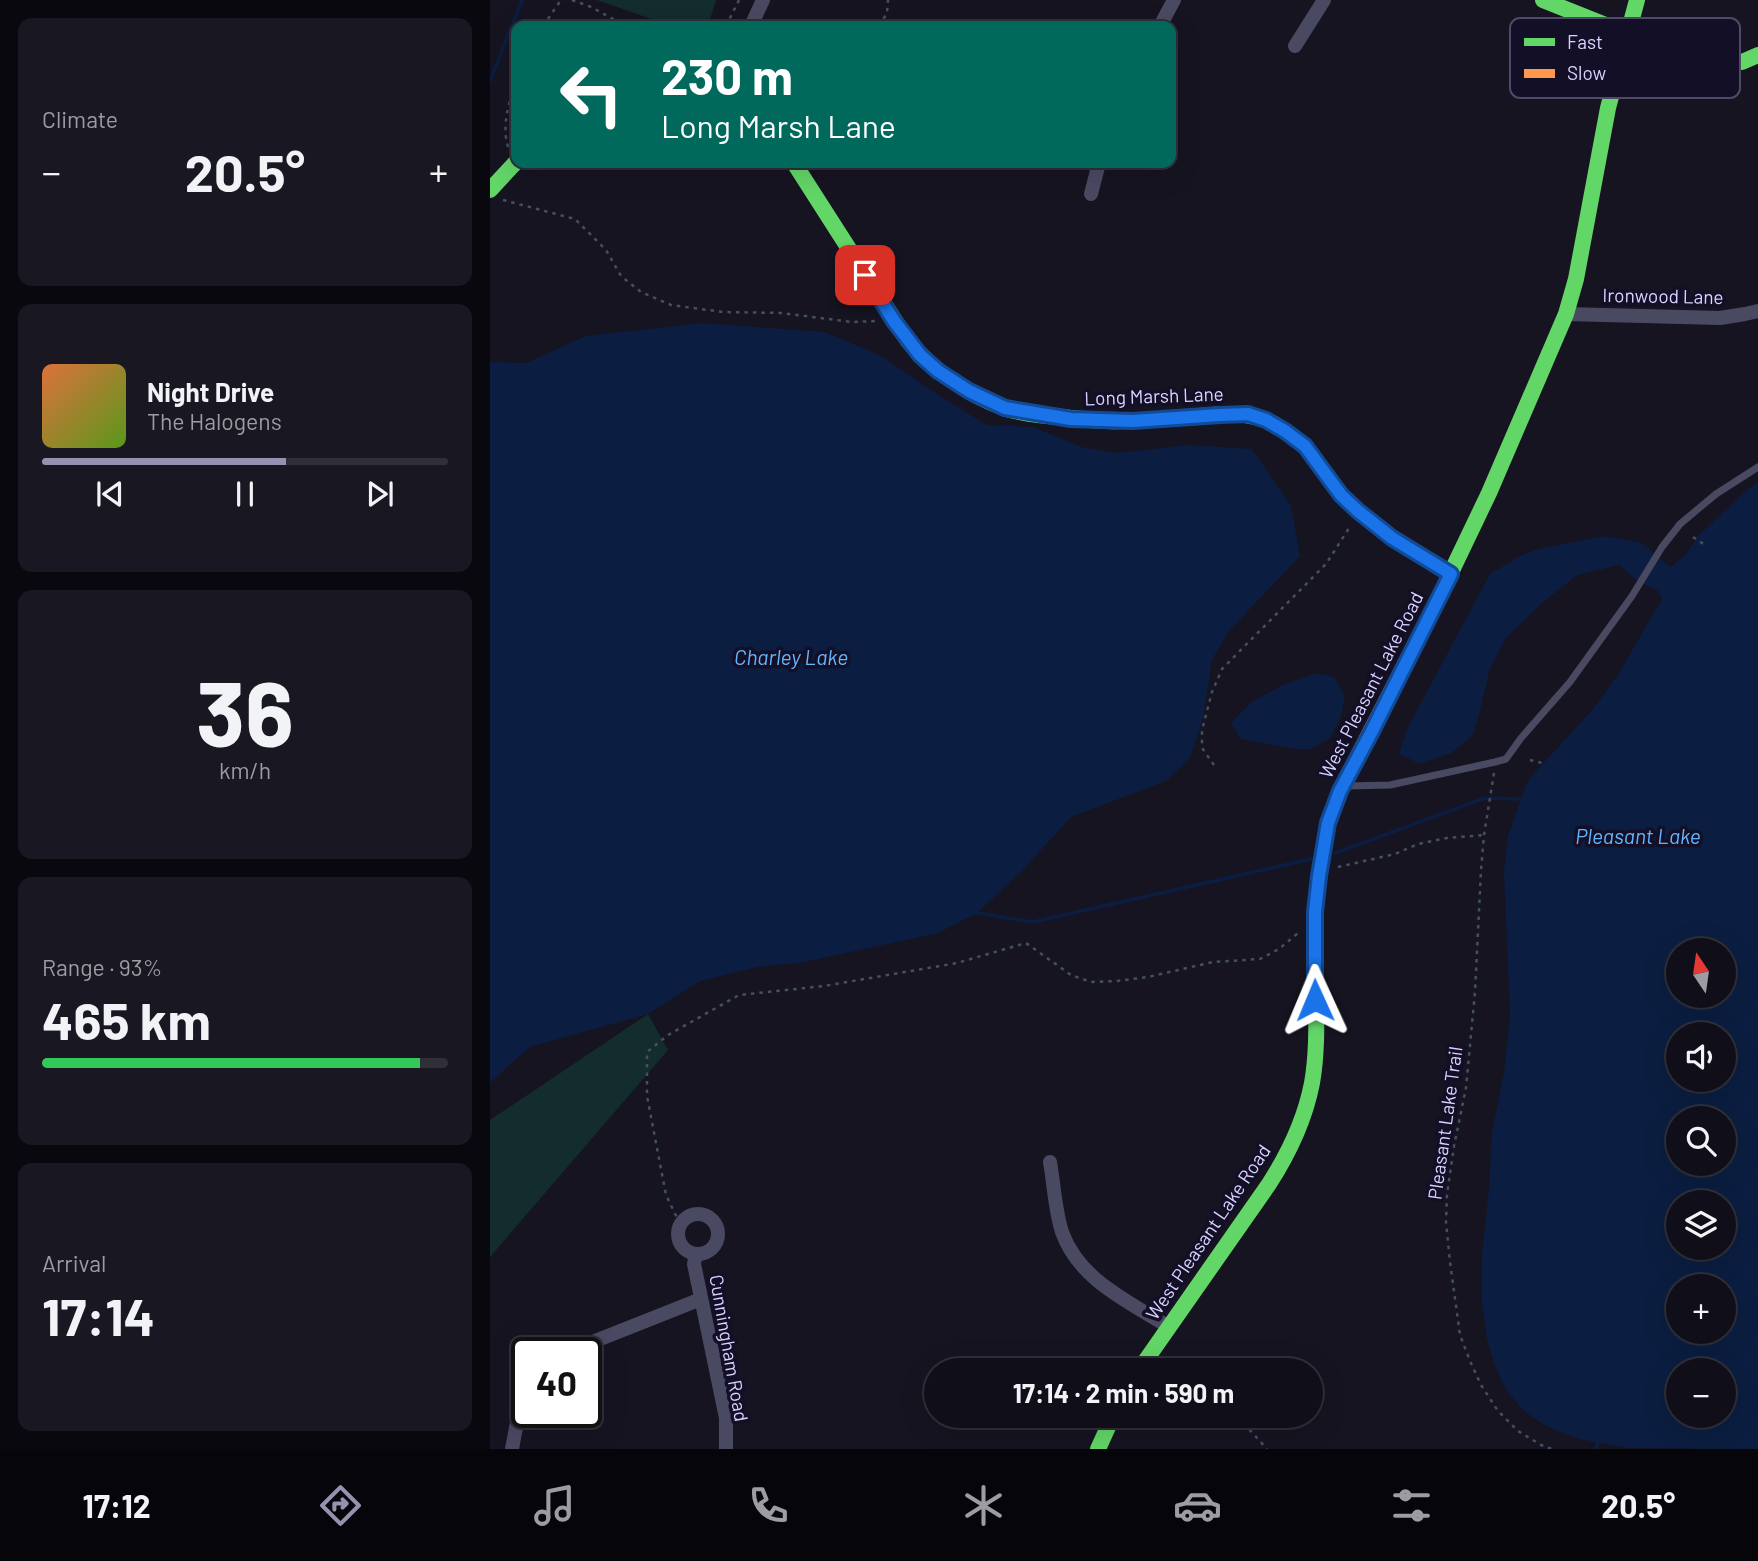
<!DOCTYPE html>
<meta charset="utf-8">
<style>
body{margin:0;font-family:Barlow,sans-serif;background:#191822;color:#f1f3f6;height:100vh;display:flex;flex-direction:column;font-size:26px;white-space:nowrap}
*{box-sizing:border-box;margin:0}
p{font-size:23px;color:#9c9ca2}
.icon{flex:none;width:38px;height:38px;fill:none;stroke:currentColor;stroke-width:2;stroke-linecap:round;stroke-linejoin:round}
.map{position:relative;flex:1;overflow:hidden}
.side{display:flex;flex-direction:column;gap:18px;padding:18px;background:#09080e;width:490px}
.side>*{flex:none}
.guide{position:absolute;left:21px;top:21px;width:665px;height:147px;border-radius:14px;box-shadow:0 7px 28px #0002,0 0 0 2px #302f38;background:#00695c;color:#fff;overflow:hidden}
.needle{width:46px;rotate:347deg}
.buttons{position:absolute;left:1176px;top:938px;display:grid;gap:14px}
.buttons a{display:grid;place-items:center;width:70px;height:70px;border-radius:50%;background:#100f19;box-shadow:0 7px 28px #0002,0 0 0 2px #302f38;font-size:35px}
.speed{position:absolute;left:21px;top:1337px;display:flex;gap:14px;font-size:35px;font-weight:700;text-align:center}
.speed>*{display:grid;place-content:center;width:91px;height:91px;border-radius:50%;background:#100f19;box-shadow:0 7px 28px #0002,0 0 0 2px #302f38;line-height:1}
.speed .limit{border:4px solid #111;border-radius:10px;background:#fff;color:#111}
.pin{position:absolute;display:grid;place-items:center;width:60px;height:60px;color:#fff;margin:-30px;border-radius:14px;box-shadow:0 4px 10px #0006}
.me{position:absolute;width:77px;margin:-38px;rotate:359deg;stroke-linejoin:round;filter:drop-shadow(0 0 5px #0008)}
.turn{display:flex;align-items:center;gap:24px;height:147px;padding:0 35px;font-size:32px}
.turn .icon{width:91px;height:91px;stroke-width:2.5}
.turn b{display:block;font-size:49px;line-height:60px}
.big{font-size:52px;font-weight:700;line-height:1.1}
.side .tile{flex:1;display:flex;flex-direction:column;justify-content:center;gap:10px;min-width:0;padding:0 24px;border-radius:14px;background:#191822}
.side .dial{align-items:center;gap:0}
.dial b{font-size:91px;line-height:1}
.song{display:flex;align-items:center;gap:21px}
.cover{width:84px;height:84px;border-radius:10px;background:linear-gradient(135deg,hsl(20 70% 55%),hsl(90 70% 35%))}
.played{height:7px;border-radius:4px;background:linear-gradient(90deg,#9591b1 60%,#302f38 60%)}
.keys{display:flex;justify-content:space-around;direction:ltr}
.heat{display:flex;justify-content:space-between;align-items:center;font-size:38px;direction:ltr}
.charge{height:10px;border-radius:5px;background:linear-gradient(90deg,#34c759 93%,#302f38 0)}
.trip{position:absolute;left:434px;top:1358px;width:399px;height:70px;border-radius:35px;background:#100f19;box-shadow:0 7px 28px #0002,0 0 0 2px #302f38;font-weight:700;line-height:70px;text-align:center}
.menu{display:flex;height:112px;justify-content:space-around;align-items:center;background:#06060a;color:#9c9ca2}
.menu .icon{width:49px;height:49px}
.menu .current{color:#9591b1}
.menu b{font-size:32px;color:#f1f3f6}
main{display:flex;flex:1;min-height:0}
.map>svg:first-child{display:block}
</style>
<main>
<section class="side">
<div class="tile"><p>Climate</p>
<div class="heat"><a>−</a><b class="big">20.5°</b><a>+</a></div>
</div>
<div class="tile">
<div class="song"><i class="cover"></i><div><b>Night Drive</b><p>The Halogens</p></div></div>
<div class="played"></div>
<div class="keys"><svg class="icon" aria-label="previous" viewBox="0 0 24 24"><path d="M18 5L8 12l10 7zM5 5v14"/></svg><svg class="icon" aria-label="pause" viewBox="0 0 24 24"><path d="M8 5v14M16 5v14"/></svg><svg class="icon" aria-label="next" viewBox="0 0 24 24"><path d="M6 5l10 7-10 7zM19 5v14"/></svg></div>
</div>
<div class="tile dial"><b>36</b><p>km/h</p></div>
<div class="tile"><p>Range · 93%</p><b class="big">465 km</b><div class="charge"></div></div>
<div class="tile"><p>Arrival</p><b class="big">17:14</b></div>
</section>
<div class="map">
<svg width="1268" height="1449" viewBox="0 0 1268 1449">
<rect width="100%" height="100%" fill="#161421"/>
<g fill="#132c2d">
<polygon points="107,0 226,0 218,26 181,26"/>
<polygon points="158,1014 178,1050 0,1257 0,1120"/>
</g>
<g fill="#0b1e41" fill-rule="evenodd">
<polygon points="211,323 335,332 389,355 456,400 497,425 543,427 591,447 627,453 698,445 762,449 801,506 810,556 738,632 722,660 713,718 700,758 676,781 581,817 531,872 487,913 448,933 314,962 267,967 210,981 158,1014 39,1047 0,1083 0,362 36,363 96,336"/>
<path d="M1268,483V1449L1138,1448L1089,1439L1058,1427L1034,1411L1016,1390L1004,1363L997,1338L992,1301V1255L999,1189L1002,1133L1014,1073L1020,1015L1014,871L1018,836L1038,780L1103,709L1129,673L1172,599L1168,591L1146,580L1130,565L1087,575L1051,604L1016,638L1000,668L989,715L982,736L961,753L930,764L909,754L917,729L1000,574L1030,556L1048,549L1115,536L1152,543L1180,567L1195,556L1208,536L1258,489ZM1188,950H1234V996H1188ZM1188,1034H1234V1080H1188ZM1188,1118H1234V1164H1188ZM1188,1202H1234V1248H1188ZM1188,1286H1234V1332H1188ZM1188,1370H1234V1416H1188Z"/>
<polygon points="826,673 844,677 855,696 850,719 840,738 822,749 806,749 751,739 741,723 763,701 793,685"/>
</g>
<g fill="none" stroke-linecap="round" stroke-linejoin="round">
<g stroke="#0b1e41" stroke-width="3.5">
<polyline points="0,81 32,0"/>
<polyline points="845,853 995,798 1031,799"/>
<polyline points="487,913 543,922 821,859"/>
<polyline points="1106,1449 1108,1442"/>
</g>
<g stroke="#44505f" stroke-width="2.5" stroke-dasharray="3.5 5" stroke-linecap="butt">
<polyline points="82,0 101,7 136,26"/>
<polyline points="53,26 71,0"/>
<polyline points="236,26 249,0"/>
<polyline points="389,26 397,13 398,0"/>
<path d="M18,147C11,124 20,101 26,79"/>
<polyline points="13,200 85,219 116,250 131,276 151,292 181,305 233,312 291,313 362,322 387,321"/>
<polyline points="1203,537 1215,545"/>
<polyline points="1040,760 1056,764"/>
<polyline points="724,765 712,748 712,730 722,692 732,669 836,564 861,525"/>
<polyline points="1004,773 994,835 991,870 985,992 976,1088 964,1146 957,1194 956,1222 960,1262 970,1335 980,1361 991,1385 1008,1411 1028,1431 1051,1445 1062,1449"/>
<polyline points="848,867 905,854 928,844 957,838 994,835"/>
<polyline points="190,1224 176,1195 157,1096 157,1052 178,1035 249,995 334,986 467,963 536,943 581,975 601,982 627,981 658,977 723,962 770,959 789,949 808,933"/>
<polyline points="738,1416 757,1427 777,1449"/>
</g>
<polyline stroke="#4a4962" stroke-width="7" points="857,786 900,785 1005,762 1016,759 1031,738 1080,682 1142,596 1172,547 1190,524 1226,494 1268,467"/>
<g stroke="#4a4962" stroke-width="14">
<polyline points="261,26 273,0"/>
<polyline points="670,26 684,0"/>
<polyline points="805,46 834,0"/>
<polyline points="601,194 609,163"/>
<polyline points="1076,314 1230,318 1255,314 1268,311"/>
<path d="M560,1162C564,1185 565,1210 572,1232C589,1280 638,1301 679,1327"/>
<circle cx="208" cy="1234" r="20"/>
<polyline points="206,1254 204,1264 236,1418 236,1449"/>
<polyline points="78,1353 85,1349 211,1299"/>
<polyline points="22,1449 31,1401 37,1392"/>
</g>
<g stroke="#63d668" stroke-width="16">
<polyline points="1053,0 1128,30 1252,62 1268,55"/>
<path d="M304,163L418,341C443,370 478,395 514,408C533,414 554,416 573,417C587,419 602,420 616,421C641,422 666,419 691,418C723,415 757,408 786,425"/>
<polyline points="0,190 26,162"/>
<polyline points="944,608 999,493 1076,314 1086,279 1118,108 1147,0"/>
<path d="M649,1370L779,1184C799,1153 815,1119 822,1083C828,1049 826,1013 826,979"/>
<polyline points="608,1449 623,1416"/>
</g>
<g stroke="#ff974d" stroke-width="16">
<polyline points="786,425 815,446 851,495 868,511 903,538 961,574"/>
<polyline points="826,979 825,912 829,875 838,823 850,791 944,608"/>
</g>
</g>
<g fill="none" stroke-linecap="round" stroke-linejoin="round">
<g stroke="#114b97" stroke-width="18">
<polyline id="route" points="375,275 404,321 430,355 448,371 479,391 515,408 581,419 643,421 730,415 758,414 776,420 795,431 815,446 851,495 868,511 902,538 961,574 881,733 850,791 838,823 829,876 825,912 825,1000"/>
</g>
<use href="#route" stroke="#1a73e8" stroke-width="12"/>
</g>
<g text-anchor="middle" stroke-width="7" stroke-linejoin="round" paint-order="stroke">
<g font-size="19" fill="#d9d4ff" stroke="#130f26">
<text transform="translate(1173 296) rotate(1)" y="7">Ironwood Lane</text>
<text transform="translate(664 396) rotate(-2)" y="7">Long Marsh Lane</text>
<text transform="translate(881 685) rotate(-63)" y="7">West Pleasant Lake Road</text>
<text transform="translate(955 1123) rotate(-82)" y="7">Pleasant Lake Trail</text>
<text transform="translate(718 1232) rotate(-56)" y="7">West Pleasant Lake Road</text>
<text transform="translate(239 1348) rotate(80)" y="7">Cunningham Road</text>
</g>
<g font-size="21" font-style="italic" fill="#62b6ff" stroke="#130f26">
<text x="301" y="665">Charley Lake</text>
<text x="1148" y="844">Pleasant Lake</text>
</g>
</g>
<rect x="1020" y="18" width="230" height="80" rx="10" fill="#130f26" stroke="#4e4a67" stroke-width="2"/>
<rect x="1034" y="38" width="31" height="8" fill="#63d668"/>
<rect x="1034" y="69" width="31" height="9" fill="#ff974d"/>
<g font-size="19" fill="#d9d4ff">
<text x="1077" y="49">Fast</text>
<text x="1077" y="80">Slow</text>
</g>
</svg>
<div class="buttons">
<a><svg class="needle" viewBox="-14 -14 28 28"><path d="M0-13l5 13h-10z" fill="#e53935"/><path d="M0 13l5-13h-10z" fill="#9c9ca2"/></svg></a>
<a><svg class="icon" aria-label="sound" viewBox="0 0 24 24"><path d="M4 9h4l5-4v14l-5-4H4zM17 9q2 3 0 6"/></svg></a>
<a><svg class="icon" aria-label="search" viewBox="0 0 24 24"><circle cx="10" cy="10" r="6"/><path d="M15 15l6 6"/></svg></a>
<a><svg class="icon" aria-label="layers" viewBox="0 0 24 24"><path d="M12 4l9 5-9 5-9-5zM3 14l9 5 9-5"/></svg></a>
<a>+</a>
<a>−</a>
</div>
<div class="speed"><div class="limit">40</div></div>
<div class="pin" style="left:375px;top:275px;background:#d93025"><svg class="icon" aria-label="arrive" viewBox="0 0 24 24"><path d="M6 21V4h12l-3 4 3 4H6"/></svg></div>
<svg class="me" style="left:825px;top:1000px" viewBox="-20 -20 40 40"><path d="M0-17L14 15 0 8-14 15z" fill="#1a73e8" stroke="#fff" stroke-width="4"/></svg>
<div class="trip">17:14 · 2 min · 590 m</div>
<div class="guide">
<div class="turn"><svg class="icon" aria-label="left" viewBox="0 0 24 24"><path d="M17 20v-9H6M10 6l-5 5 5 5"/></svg><div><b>230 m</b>Long Marsh Lane</div></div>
</div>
</div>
</main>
<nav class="menu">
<b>17:12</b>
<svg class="icon current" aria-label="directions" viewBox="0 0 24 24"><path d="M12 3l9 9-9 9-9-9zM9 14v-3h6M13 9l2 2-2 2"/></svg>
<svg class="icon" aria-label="music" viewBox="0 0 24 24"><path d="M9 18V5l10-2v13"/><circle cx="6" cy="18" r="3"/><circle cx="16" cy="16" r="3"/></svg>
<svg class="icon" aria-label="phone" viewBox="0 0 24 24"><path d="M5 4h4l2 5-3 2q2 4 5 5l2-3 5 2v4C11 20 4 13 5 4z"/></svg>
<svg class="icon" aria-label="climate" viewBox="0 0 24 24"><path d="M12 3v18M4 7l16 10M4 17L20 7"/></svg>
<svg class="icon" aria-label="car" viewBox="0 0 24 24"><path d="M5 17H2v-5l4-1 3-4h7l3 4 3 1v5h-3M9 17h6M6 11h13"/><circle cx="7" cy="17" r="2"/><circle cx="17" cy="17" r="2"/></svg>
<svg class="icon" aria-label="filters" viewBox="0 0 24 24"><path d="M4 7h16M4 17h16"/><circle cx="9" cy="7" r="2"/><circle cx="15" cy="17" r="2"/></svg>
<b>20.5°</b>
</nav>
